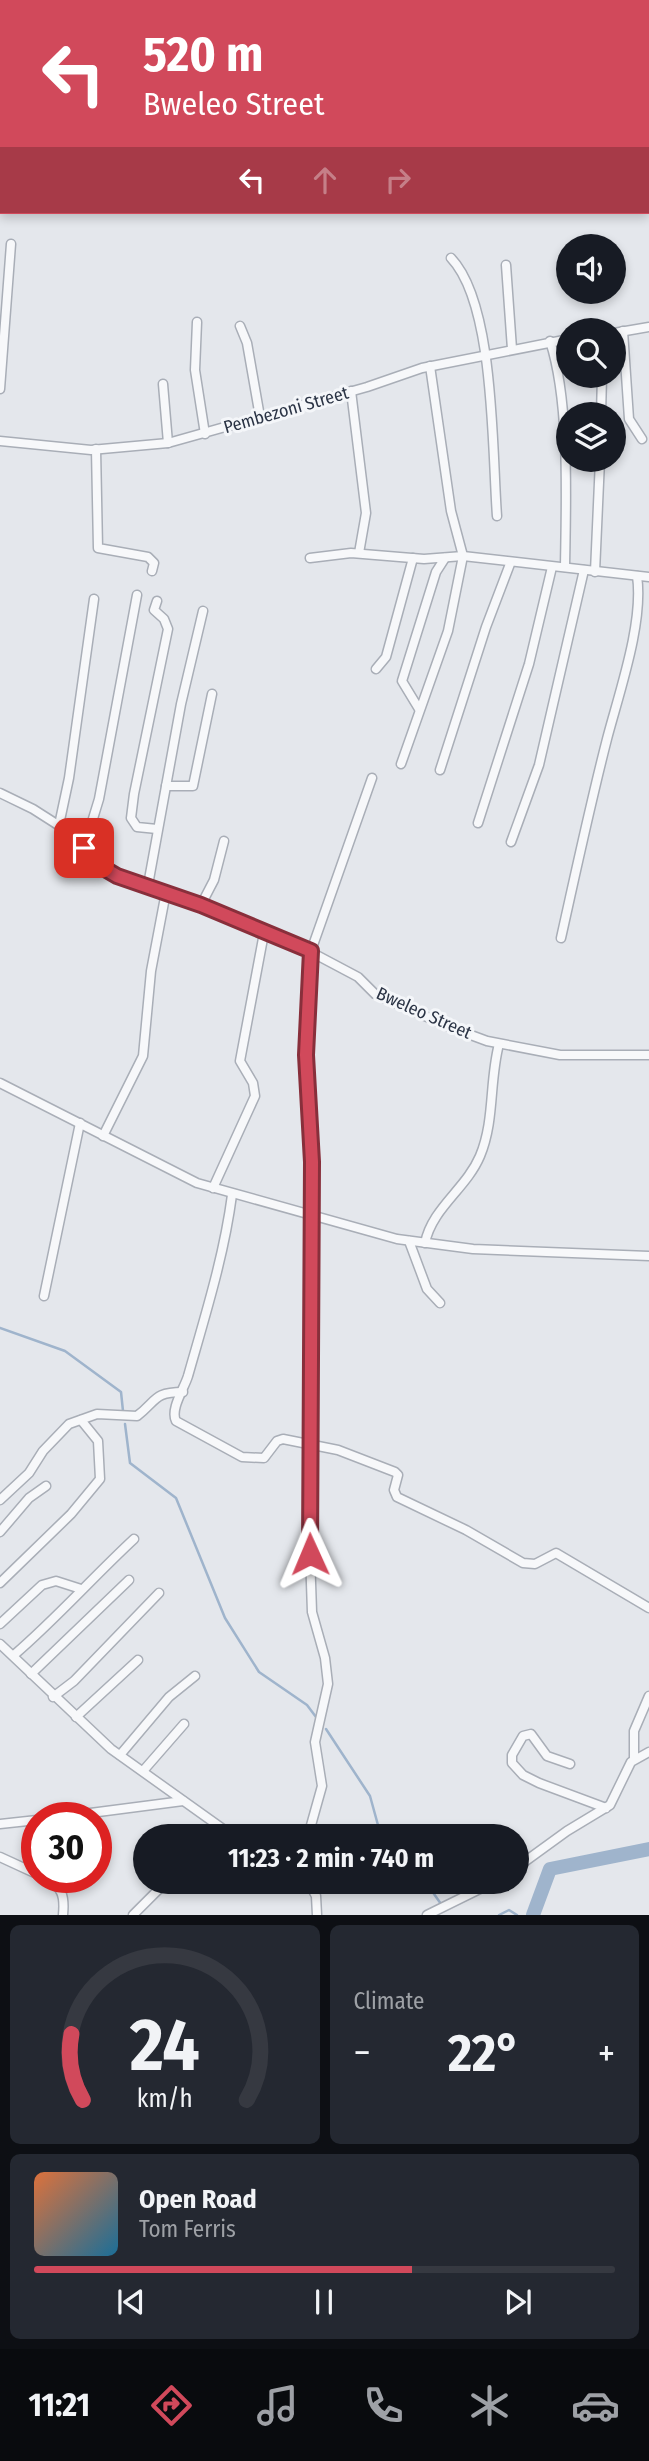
<!DOCTYPE html>
<meta charset="utf-8">
<style>
body{margin:0;font-family:"Fira Sans Condensed",sans-serif;background:#242831;color:#f1f3f6;height:100vh;display:flex;flex-direction:column;font-size:26px;white-space:nowrap}
*{box-sizing:border-box;margin:0}
p{font-size:23px;color:#9ea1a6}
.icon{flex:none;width:38px;height:38px;fill:none;stroke:currentColor;stroke-width:2;stroke-linecap:round;stroke-linejoin:round}
.map{position:relative;height:1915px;overflow:hidden}
.panel{display:flex;flex-direction:column;gap:10px;padding:10px;background:#0d0f14;flex:1}
.panel>*{flex:none}
.guide{position:absolute;left:0px;top:0px;width:649px;height:214px;box-shadow:0 4px 10px #0003;background:#d1495b;color:#fff;overflow:hidden}
.tools{position:absolute;left:556px;top:234px;display:grid;gap:14px}
.tools a{display:grid;place-items:center;width:70px;height:70px;border-radius:50%;background:#171b24;box-shadow:0 4px 10px #0003;font-size:35px}
.speed{position:absolute;left:21px;top:1802px;display:flex;gap:14px;font-size:35px;font-weight:700;text-align:center}
.speed>*{display:grid;place-content:center;width:91px;height:91px;border-radius:50%;background:#171b24;box-shadow:0 4px 10px #0003;line-height:1}
.speed .limit{border:10px solid #d22;background:#fff;color:#111}
.pin{position:absolute;display:grid;place-items:center;width:60px;height:60px;color:#fff;margin:-30px;border-radius:14px;box-shadow:0 4px 10px #0006}
.me{position:absolute;width:77px;margin:-38px;rotate:359deg;stroke-linejoin:round;filter:drop-shadow(0 0 5px #0008)}
.turn{display:flex;align-items:center;gap:24px;height:147px;padding:0 28px;font-size:32px}
.turn .icon{width:91px;height:91px;stroke-width:2.5}
.turn b{display:block;font-size:49px;line-height:60px}
.lanes{display:flex;align-items:center;height:66px;padding:0 28px;background:#0003;justify-content:center;gap:35px;direction:ltr}
.lanes .off{opacity:.35}
.big{font-size:52px;font-weight:700;line-height:1.1}
.panel .card{flex:1;display:flex;flex-direction:column;justify-content:center;gap:10px;min-width:0;padding:0 24px;border-radius:10px;background:#242831}
.panel .dial{align-items:center;gap:0}
.dial svg{height:182px;overflow:visible;fill:none;stroke:#363941;stroke-width:7;stroke-linecap:round;text-anchor:middle}
.dial text{fill:#f1f3f6;stroke:none}
.song{display:flex;align-items:center;gap:21px}
.cover{width:84px;height:84px;border-radius:10px;background:linear-gradient(135deg,hsl(20 70% 55%),hsl(200 70% 35%))}
.played{height:7px;border-radius:4px;background:linear-gradient(90deg,#d1495b 65%,#363941 65%)}
.keys{display:flex;justify-content:space-around;direction:ltr}
.heat{display:flex;justify-content:space-between;align-items:center;font-size:38px;direction:ltr}
.panel .tiles{flex:1;display:grid;gap:10px;grid-template-columns:1fr 1fr}
.card:last-child{grid-column:span 2}
.trip{position:absolute;left:133px;top:1824px;width:396px;height:70px;border-radius:35px;background:#171b24;box-shadow:0 4px 10px #0003;font-weight:700;line-height:70px;text-align:center}
.dock{display:flex;height:112px;justify-content:space-around;align-items:center;background:#090b0e;color:#9ea1a6}
.dock .icon{width:49px;height:49px}
.dock .on{color:#d1495b}
.dock b{font-size:32px;color:#f1f3f6}
.map>svg:first-child{display:block}
</style>
<div class="map">
<svg width="649" height="1915" viewBox="0 0 649 1915">
<rect width="100%" height="100%" fill="#e4e7ec"/>
<g fill="none" stroke-linecap="round" stroke-linejoin="round">
<g stroke="#9fb4cc" stroke-width="2.5">
<polyline points="0,1328 65,1351 121,1392 123,1411"/>
<polyline points="125,1424 130,1463 176,1498 225,1618 259,1672 307,1705 316,1717"/>
<polyline points="326,1729 370,1796 381,1836"/>
<polyline points="425,1881 441,1904"/>
<polyline points="499,1915 509,1910 517,1915"/>
</g>
<g stroke="#9fb4cc" stroke-width="14">
<polyline points="648,123 649,123"/>
<polyline points="0,153 2,159"/>
<polyline points="533,1915 550,1869 649,1849"/>
</g>
<g stroke="#a9aeb7" stroke-width="11">
<g id="minor">
<polyline points="51,2 52,0"/>
<polyline points="157,2 157,0"/>
<polyline points="467,2 468,0"/>
<polyline points="523,2 523,0"/>
<polyline points="0,23 2,24"/>
<path d="M451,258C495,304 492,451 497,516"/>
<polyline points="506,265 512,349"/>
<polyline points="197,322 195,370 205,434"/>
<polyline points="240,326 247,343 260,417"/>
<polyline points="623,331 629,419 642,439"/>
<polyline points="614,333 649,327"/>
<path d="M550,341C570,402 566,502 565,567"/>
<polyline points="163,384 168,443"/>
<polyline points="0,389 11,244"/>
<polyline points="351,391 366,513 359,553"/>
<polyline points="601,415 602,376"/>
<polyline points="0,441 91,450 168,443 367,387 422,368 569,339"/>
<polyline points="96,449 98,548 148,557 154,563 152,571"/>
<polyline points="310,558 351,553 424,559 463,556 649,577"/>
<polyline points="595,572 600,460"/>
<polyline points="376,669 386,657 413,558"/>
<polyline points="419,709 402,681 436,572 445,558"/>
<polyline points="401,764 448,631 463,556 451,511 430,366"/>
<polyline points="440,770 486,627 510,564"/>
<polyline points="166,786 193,786 212,694"/>
<polyline points="0,793 33,809 69,832 108,871 292,942 358,977 375,994 452,1028 487,1041 560,1055 649,1055"/>
<polyline points="478,823 529,664 552,567"/>
<polyline points="59,825 69,778 94,599"/>
<polyline points="157,829 137,827 131,818 134,794 168,629 164,619 154,610 157,601"/>
<polyline points="511,842 539,765 584,570"/>
<polyline points="84,848 99,799 137,595"/>
<polyline points="148,885 181,704 203,611"/>
<polyline points="201,905 214,880 224,841"/>
<path d="M561,938C576,871 590,805 607,739C619,693 644,622 637,576"/>
<polyline points="0,1083 197,1183 397,1239 473,1249 649,1256"/>
<polyline points="103,1136 143,1056 151,971 166,892"/>
<polyline points="213,1188 255,1096 253,1083 240,1061 264,933"/>
<path d="M232,1195C224,1256 205,1316 188,1376C184,1389 170,1409 176,1421L242,1457L264,1458L277,1441L283,1439L338,1450L395,1472L398,1475L394,1490L397,1497L466,1530L523,1563L535,1564L556,1553L649,1608"/>
<polyline points="409,1241 427,1289 440,1303"/>
<path d="M425,1243C432,1208 466,1189 480,1156C495,1120 489,1082 499,1044"/>
<polyline points="44,1296 80,1123"/>
<path d="M0,1500L29,1473L43,1451L69,1424L97,1414L137,1416C157,1401 153,1392 183,1392"/>
<polyline points="0,1532 29,1498 46,1486"/>
<polyline points="0,1583 71,1514 100,1479 98,1441 81,1420"/>
<polyline points="0,1624 42,1585 56,1581 81,1589"/>
<polyline points="0,1644 111,1749 223,1829 238,1836"/>
<path d="M14,1655C56,1619 93,1577 134,1539"/>
<polyline points="31,1674 129,1580"/>
<polyline points="53,1697 74,1681 159,1593"/>
<polyline points="76,1717 138,1660"/>
<polyline points="120,1755 169,1697 195,1676"/>
<polyline points="634,1759 634,1731 649,1696"/>
<polyline points="570,1764 547,1756 531,1734 523,1736 512,1755 512,1763 523,1775 539,1783 606,1808"/>
<polyline points="143,1771 184,1724"/>
<polyline points="52,1818 183,1801"/>
<polyline points="0,1824 37,1820"/>
<polyline points="308,1836 322,1786 315,1742 328,1684 325,1658 312,1612 310,1554 312,1162 306,1055 311,951 372,778"/>
<polyline points="0,1857 37,1874"/>
<polyline points="516,1868 567,1831 610,1805 631,1762 649,1752"/>
<path d="M45,1878C62,1887 65,1895 63,1915"/>
<polyline points="308,1881 316,1896 317,1915"/>
<polyline points="133,1915 167,1881"/>
<polyline points="427,1915 496,1881"/>
</g>
</g>
<use href="#minor" stroke="#f7f8fa" stroke-width="8"/>
</g>
<g fill="none" stroke-linecap="round" stroke-linejoin="round">
<g stroke="#882f3b" stroke-width="18">
<polyline id="route" points="84,848 100,866 117,876 201,905 311,951 306,1055 312,1162 310,1554"/>
</g>
<use href="#route" stroke="#d1495b" stroke-width="12"/>
</g>
<g text-anchor="middle" stroke-width="6" stroke-linejoin="round" paint-order="stroke">
<g font-size="18" fill="#2b3445" stroke="#f4f6f9">
<text transform="translate(286 410) rotate(-16)" y="6">Pembezoni Street</text>
<text transform="translate(424 1013) rotate(24)" y="6">Bweleo Street</text>
</g>
</g>
</svg>
<div class="tools">
<a><svg class="icon" aria-label="sound" viewBox="0 0 24 24"><path d="M4 9h4l5-4v14l-5-4H4zM17 9q2 3 0 6"/></svg></a>
<a><svg class="icon" aria-label="search" viewBox="0 0 24 24"><circle cx="10" cy="10" r="6"/><path d="M15 15l6 6"/></svg></a>
<a><svg class="icon" aria-label="layers" viewBox="0 0 24 24"><path d="M12 4l9 5-9 5-9-5zM3 14l9 5 9-5"/></svg></a>
</div>
<div class="speed"><div class="limit">30</div></div>
<div class="pin" style="left:84px;top:848px;background:#d93025"><svg class="icon" aria-label="arrive" viewBox="0 0 24 24"><path d="M6 21V4h12l-3 4 3 4H6"/></svg></div>
<svg class="me" style="left:310px;top:1554px" viewBox="-20 -20 40 40"><path d="M0-17L14 15 0 8-14 15z" fill="#d1495b" stroke="#fff" stroke-width="4"/></svg>
<div class="trip">11:23 · 2 min · 740 m</div>
<div class="guide">
<div class="turn"><svg class="icon" aria-label="left" viewBox="0 0 24 24"><path d="M17 20v-9H6M10 6l-5 5 5 5"/></svg><div><b>520 m</b>Bweleo Street</div></div>
<div class="lanes"><svg class="icon" aria-label="left" viewBox="0 0 24 24"><path d="M17 20v-9H6M10 6l-5 5 5 5"/></svg><svg class="icon off" aria-label="ahead" viewBox="0 0 24 24"><path d="M12 20V5M6 11l6-6 6 6"/></svg><svg class="icon off" aria-label="right" viewBox="0 0 24 24"><path d="M7 20v-9h11M14 6l5 5-5 5"/></svg></div>
</div>
</div>
<section class="panel">
<div class="tiles">
<div class="card dial"><svg viewBox="0 0 100 80">
<path d="M14 69A42 42 0 1 1 86 69"/>
<path d="M14 69A42 42 0 0 1 9 40" stroke="#d1495b"/>
<text x="50" y="56" font-size="32" font-weight="700">24</text>
<text x="50" y="72" font-size="11">km/h</text>
</svg></div>
<div class="card"><p>Climate</p>
<div class="heat"><a>−</a><b class="big">22°</b><a>+</a></div>
</div>
<div class="card">
<div class="song"><i class="cover"></i><div><b>Open Road</b><p>Tom Ferris</p></div></div>
<div class="played"></div>
<div class="keys"><svg class="icon" aria-label="previous" viewBox="0 0 24 24"><path d="M18 5L8 12l10 7zM5 5v14"/></svg><svg class="icon" aria-label="pause" viewBox="0 0 24 24"><path d="M8 5v14M16 5v14"/></svg><svg class="icon" aria-label="next" viewBox="0 0 24 24"><path d="M6 5l10 7-10 7zM19 5v14"/></svg></div>
</div>
</div>
</section>
<nav class="dock">
<b>11:21</b>
<svg class="icon on" aria-label="directions" viewBox="0 0 24 24"><path d="M12 3l9 9-9 9-9-9zM9 14v-3h6M13 9l2 2-2 2"/></svg>
<svg class="icon" aria-label="music" viewBox="0 0 24 24"><path d="M9 18V5l10-2v13"/><circle cx="6" cy="18" r="3"/><circle cx="16" cy="16" r="3"/></svg>
<svg class="icon" aria-label="phone" viewBox="0 0 24 24"><path d="M5 4h4l2 5-3 2q2 4 5 5l2-3 5 2v4C11 20 4 13 5 4z"/></svg>
<svg class="icon" aria-label="climate" viewBox="0 0 24 24"><path d="M12 3v18M4 7l16 10M4 17L20 7"/></svg>
<svg class="icon" aria-label="car" viewBox="0 0 24 24"><path d="M5 17H2v-5l4-1 3-4h7l3 4 3 1v5h-3M9 17h6M6 11h13"/><circle cx="7" cy="17" r="2"/><circle cx="17" cy="17" r="2"/></svg>
</nav>
